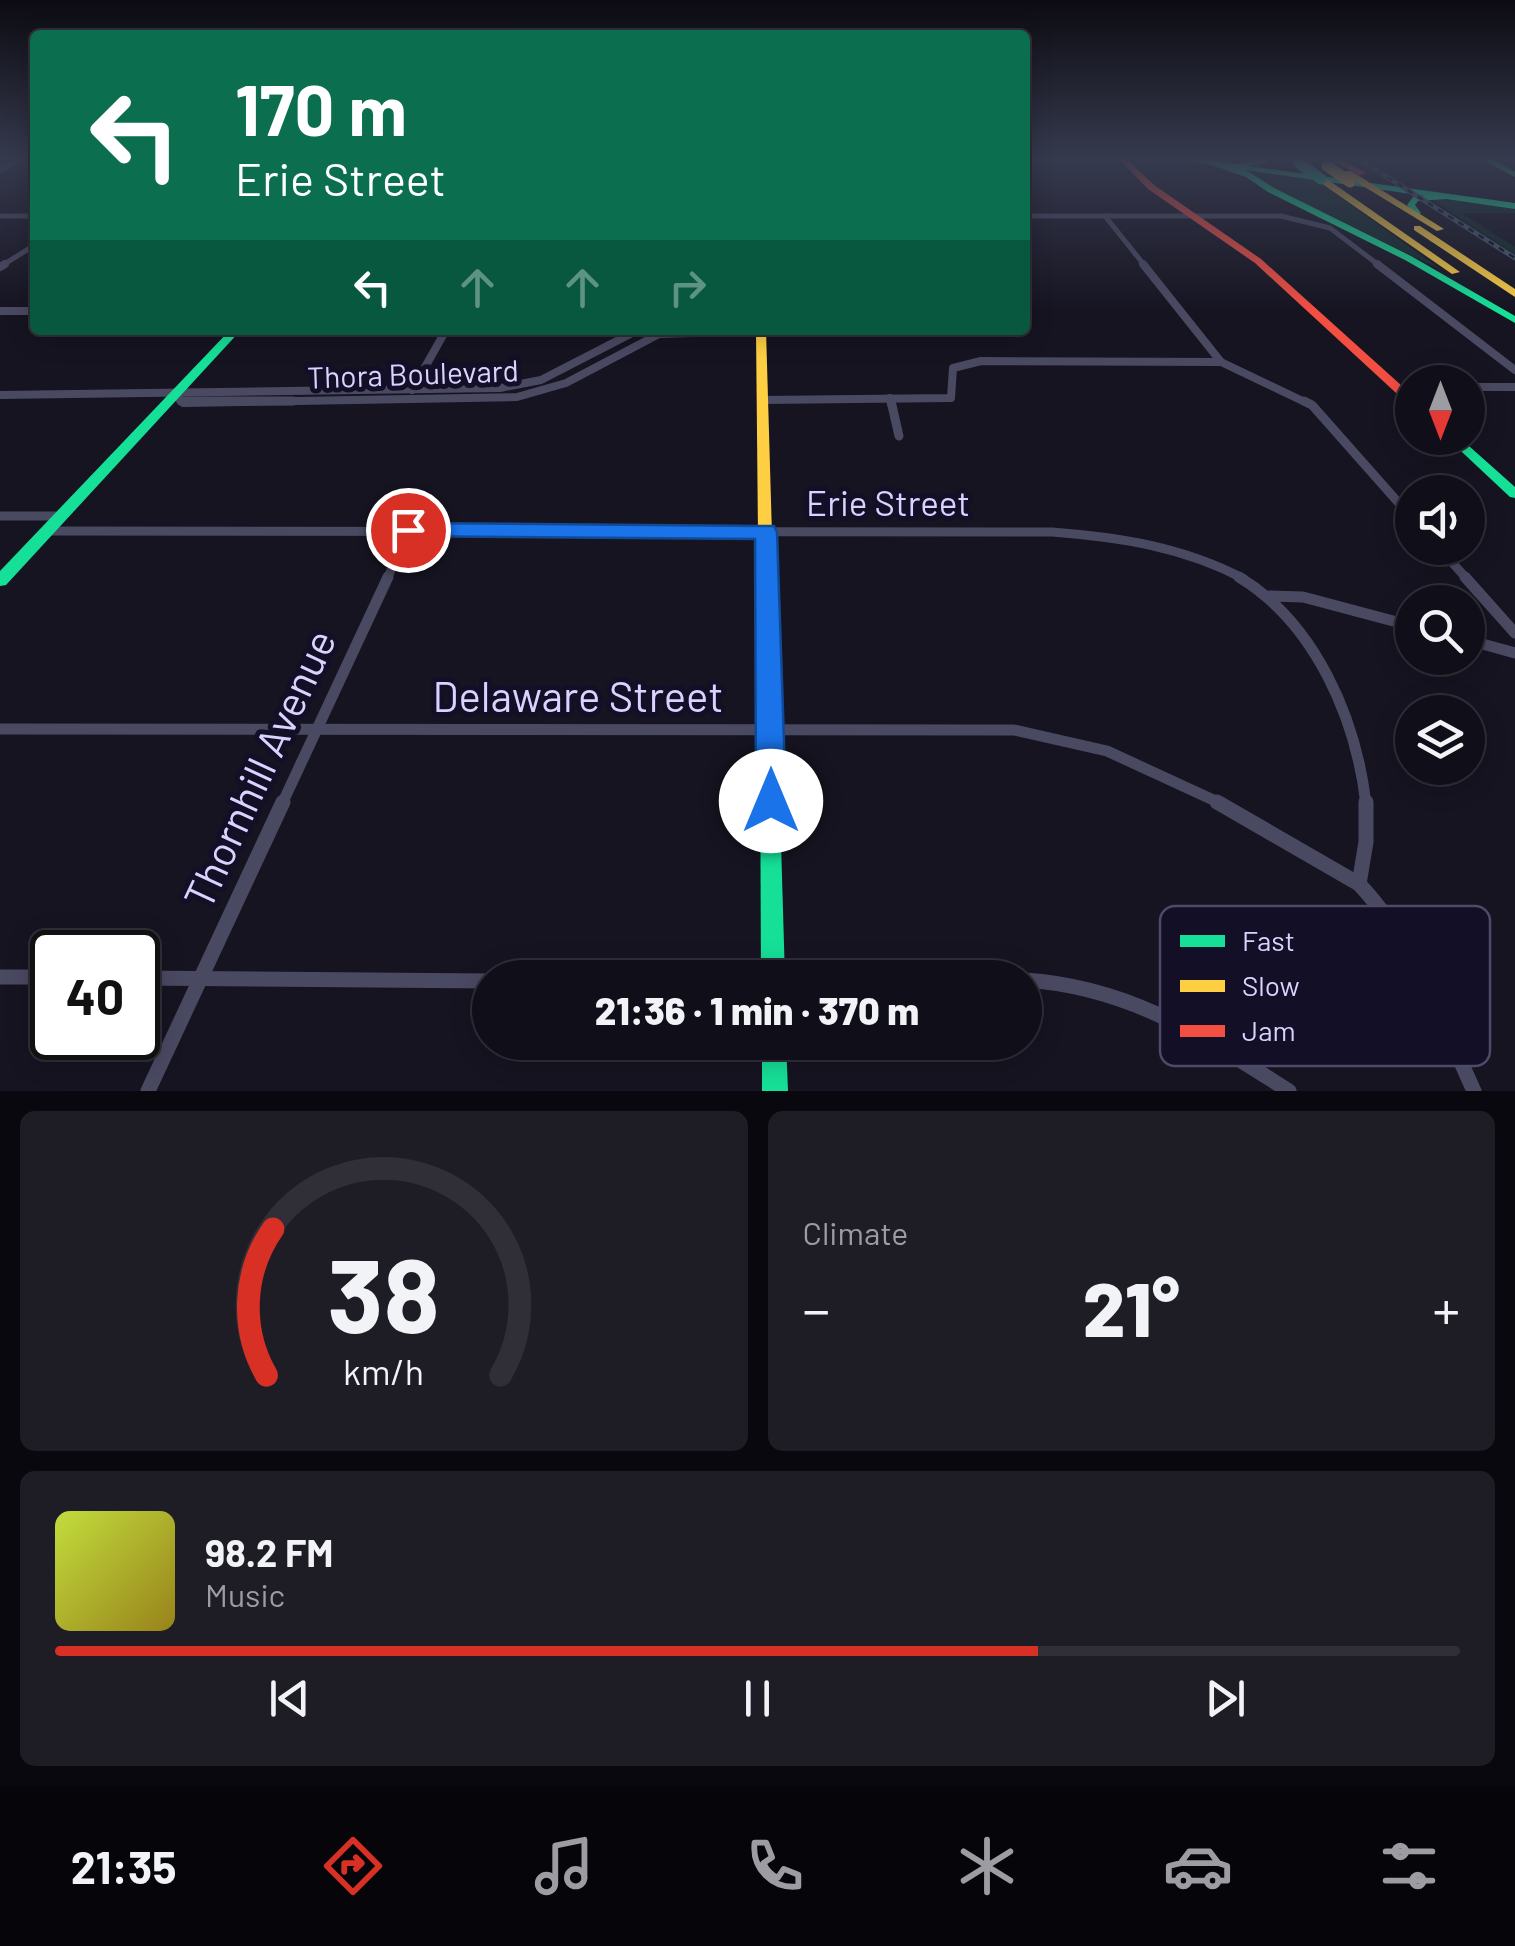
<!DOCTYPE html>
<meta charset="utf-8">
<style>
body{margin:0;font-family:Barlow,sans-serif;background:#1e1d26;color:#f1f3f6;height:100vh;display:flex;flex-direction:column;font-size:38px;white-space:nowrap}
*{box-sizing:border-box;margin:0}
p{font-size:32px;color:#9c9ca2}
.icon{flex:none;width:55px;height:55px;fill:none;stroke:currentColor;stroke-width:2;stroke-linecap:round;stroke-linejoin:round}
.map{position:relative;height:1091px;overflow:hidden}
.side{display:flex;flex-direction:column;gap:20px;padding:20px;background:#09080e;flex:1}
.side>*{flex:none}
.hud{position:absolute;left:30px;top:30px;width:1000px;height:305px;border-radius:10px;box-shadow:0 5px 25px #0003,0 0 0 2px #302f38;background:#0b6e4f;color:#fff;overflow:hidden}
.needle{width:65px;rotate:180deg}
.tools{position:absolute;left:1395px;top:365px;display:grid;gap:20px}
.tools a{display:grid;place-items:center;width:90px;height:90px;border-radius:50%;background:#100f19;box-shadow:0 5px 25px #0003,0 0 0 2px #302f38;font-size:50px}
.speed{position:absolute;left:30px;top:930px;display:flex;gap:20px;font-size:50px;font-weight:700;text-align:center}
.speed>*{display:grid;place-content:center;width:130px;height:130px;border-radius:50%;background:#100f19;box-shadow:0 5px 25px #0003,0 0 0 2px #302f38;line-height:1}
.speed .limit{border:5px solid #111;border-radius:15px;background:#fff;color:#111}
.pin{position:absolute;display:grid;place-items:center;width:85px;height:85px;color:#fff;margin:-42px;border:5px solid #fff;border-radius:50%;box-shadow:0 2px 10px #0007}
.me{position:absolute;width:110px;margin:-55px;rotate:0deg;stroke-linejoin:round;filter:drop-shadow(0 0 8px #0008)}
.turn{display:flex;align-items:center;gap:35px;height:210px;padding:0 40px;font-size:45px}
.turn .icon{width:130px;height:130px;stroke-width:2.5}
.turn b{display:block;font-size:70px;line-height:85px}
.lanes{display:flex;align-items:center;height:95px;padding:0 40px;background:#0003;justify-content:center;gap:50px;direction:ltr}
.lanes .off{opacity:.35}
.big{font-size:75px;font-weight:800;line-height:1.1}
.side .tile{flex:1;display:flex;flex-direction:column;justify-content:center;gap:15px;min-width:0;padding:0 35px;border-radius:15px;background:#1e1d26}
.side .dial{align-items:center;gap:0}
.dial svg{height:260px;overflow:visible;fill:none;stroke:#302f38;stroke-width:7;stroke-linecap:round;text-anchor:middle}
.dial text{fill:#f1f3f6;stroke:none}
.song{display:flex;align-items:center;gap:30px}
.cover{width:120px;height:120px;border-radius:15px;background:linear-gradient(135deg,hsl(70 70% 55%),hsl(50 70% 35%))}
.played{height:10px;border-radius:5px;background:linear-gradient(90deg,#d93025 70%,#302f38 70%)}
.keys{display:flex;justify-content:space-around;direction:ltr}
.heat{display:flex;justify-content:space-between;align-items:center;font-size:55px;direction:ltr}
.side .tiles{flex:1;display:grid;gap:20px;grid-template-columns:1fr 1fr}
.tile:last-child{grid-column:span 2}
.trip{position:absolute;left:472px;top:960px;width:570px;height:100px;border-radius:50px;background:#100f19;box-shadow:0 5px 25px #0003,0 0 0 2px #302f38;font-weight:800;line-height:100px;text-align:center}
.tab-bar{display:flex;height:160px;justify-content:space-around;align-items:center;background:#06060a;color:#9c9ca2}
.tab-bar .icon{width:70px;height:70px}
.tab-bar .selected{color:#d93025}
.tab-bar b{font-size:45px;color:#f1f3f6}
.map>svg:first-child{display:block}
</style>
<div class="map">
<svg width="1515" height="1091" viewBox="0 0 1515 1091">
<rect width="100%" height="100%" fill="#161421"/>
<g fill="#132c2d">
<polygon points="1245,168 1311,177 1442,270 1262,184"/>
<polygon points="1428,197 1515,207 1515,213 1461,213 1515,247 1515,254"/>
</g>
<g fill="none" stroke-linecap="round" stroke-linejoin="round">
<g stroke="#4a4962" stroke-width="5">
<polyline points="0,170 24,158"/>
<polyline points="0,216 35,216"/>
<polyline points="1025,216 1281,216 1330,228 1380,266"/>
<polyline points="1105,216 1145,266"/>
<polyline points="1,266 35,245"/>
</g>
<g stroke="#4a4962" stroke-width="8">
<polyline points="1143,264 1221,362 1309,404"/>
<polyline points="1377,264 1515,370"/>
<polyline points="0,267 5,264"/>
<polyline points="0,311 35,311"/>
<polyline points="1468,387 1515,387"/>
<polyline points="412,390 446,330"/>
<polyline points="0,395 500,388 541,380 638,330"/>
<polyline points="175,395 183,403 517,397 566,383 659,334 761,331"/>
<polyline points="890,398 891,404"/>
<polyline points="763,400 951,398 953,368 981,361 1221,362"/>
</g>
<g stroke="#4a4962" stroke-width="9">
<polyline points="181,401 293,401"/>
<polyline points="891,401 899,436"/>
<polyline points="1304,401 1312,405 1412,518"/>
<polyline points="0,516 60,516"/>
<path d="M47,531L1052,532C1119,537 1184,547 1244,579"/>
<polyline points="1439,548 1467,579"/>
<polyline points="387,579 409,531"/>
</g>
<g stroke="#4a4962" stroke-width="11">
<path d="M1239,577C1315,623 1356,718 1366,804"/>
<polyline points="1465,577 1515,633"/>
<polyline points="1269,596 1303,597 1412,626"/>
<polyline points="1468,640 1515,653"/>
<polyline points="0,729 1014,730 1107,751 1222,804"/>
<polyline points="282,804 388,577"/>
</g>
<g stroke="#4a4962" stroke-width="15">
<path d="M1217,802L1359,884C1414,942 1441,1019 1474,1091"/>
<polyline points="1359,884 1366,842 1366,802"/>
<polyline points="0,977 52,977"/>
<polyline points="138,978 490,981"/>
<path d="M1025,980C1131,987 1202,1036 1289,1091"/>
<polyline points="148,1091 283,802"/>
</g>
<g fill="#16e098" fill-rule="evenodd">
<polygon points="1171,158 1206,159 1236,164 1266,159 1269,163 1248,166 1515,203 1515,209 1446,199 1418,201 1415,205 1421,213 1417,216 1407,205 1413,197 1425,196 1246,170 1274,188 1411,256 1515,316 1515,323 1405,260 1268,192 1246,177 1211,165"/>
<polygon points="1479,158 1489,158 1515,172 1515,177"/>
<polygon points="230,330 241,330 6,585 0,586 0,571"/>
<polygon points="1447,438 1460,438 1515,487 1515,498 1510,497"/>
<polygon points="769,733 776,736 778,741 785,978 761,978 760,741 762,736"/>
<polygon points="762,1042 786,1042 788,1091 762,1091"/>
</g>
<g fill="#ffcf43" fill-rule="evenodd">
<polygon points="1345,171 1351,171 1444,229 1437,231 1345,175"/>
<polygon points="1318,177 1324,177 1460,272 1452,274 1318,181"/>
<polygon points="1414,226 1420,226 1515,289 1515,297 1414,230"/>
<polygon points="756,330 766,330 778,741 776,746 769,749 762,746 760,741"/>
</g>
<g fill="#f24e42" fill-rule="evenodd">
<polygon points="1118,158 1126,158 1154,185 1261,259 1412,395 1412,405 1408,404 1255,263 1148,189"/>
<polygon points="1329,158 1339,158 1366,173 1359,175"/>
</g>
<g stroke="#43596b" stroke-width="5">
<polyline id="rail" points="1357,158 1515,258"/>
</g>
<use href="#rail" stroke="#130f26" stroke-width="2.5" stroke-dasharray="6" stroke-linecap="butt"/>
<polyline stroke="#16e098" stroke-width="11" points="1299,163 1321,179"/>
<polyline stroke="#ffcf43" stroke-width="11" points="1327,166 1350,182"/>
</g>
<linearGradient id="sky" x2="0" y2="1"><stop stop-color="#0c0b12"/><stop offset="0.51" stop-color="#363a4e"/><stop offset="1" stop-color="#363a4e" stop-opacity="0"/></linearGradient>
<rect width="1515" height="311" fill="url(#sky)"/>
<polygon fill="#1a73e8" stroke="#114b97" stroke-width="2.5" points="408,523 774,526 777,532 786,801 782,810 771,814 760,810 756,801 755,539 401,536 397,530 401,525"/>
<g text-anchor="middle" stroke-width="10" stroke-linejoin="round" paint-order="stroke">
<g font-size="30" fill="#d9d4ff" stroke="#130f26">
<text transform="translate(413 375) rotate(-2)" y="10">Thora Boulevard</text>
</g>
<g font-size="35" fill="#d9d4ff" stroke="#130f26">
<text x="888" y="516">Erie Street</text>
</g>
<g font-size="42" fill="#d9d4ff" stroke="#130f26">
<text x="578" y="712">Delaware Street</text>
<text transform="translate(260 769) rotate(-65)" y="15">Thornhill Avenue</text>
</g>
</g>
<rect x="1160" y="906" width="330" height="160" rx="15" fill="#130f26" stroke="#4e4a67" stroke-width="2.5"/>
<rect x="1180" y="935" width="45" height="12" fill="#16e098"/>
<rect x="1180" y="980" width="45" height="12" fill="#ffcf43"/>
<rect x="1180" y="1025" width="45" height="12" fill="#f24e42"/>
<g font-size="28" fill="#d9d4ff">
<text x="1242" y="951">Fast</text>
<text x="1242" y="996">Slow</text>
<text x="1242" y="1041">Jam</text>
</g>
</svg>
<div class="tools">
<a><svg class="needle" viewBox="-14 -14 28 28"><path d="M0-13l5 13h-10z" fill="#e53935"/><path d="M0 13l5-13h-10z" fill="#9c9ca2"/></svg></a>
<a><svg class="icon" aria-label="sound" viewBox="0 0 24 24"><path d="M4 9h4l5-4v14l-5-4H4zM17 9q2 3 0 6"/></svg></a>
<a><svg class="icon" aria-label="search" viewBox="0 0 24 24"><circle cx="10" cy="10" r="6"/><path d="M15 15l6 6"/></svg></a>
<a><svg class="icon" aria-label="layers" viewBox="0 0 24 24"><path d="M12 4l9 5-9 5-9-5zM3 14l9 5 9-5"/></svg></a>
</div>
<div class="speed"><div class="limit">40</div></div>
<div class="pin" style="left:408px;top:530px;background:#d93025"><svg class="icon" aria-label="arrive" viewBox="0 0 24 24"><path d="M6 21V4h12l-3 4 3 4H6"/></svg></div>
<svg class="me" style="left:771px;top:801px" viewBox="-20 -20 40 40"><circle r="19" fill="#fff"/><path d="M0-13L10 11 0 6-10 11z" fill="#1a73e8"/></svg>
<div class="trip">21:36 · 1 min · 370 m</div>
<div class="hud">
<div class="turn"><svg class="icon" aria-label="left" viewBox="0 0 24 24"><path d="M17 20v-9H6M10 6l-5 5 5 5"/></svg><div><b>170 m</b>Erie Street</div></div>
<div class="lanes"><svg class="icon" aria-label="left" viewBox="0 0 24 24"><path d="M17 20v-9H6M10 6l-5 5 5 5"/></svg><svg class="icon off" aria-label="ahead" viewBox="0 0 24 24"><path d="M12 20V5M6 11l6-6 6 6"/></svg><svg class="icon off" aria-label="ahead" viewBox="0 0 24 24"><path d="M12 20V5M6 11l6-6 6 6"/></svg><svg class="icon off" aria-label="right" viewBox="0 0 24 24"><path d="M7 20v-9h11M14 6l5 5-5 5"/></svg></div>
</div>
</div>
<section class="side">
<div class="tiles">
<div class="tile dial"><svg viewBox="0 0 100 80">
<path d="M14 69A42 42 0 1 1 86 69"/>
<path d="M14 69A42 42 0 0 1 16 24" stroke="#d93025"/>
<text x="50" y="56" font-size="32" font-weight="700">38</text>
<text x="50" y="72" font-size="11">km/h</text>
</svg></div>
<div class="tile"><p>Climate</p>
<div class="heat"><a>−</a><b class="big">21°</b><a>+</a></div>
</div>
<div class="tile">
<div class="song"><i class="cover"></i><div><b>98.2 FM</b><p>Music</p></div></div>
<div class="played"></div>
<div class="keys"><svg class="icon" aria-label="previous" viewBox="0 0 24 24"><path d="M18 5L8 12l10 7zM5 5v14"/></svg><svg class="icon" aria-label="pause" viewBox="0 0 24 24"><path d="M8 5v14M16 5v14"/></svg><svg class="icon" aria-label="next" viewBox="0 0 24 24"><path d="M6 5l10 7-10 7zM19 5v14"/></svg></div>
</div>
</div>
</section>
<nav class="tab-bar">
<b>21:35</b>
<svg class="icon selected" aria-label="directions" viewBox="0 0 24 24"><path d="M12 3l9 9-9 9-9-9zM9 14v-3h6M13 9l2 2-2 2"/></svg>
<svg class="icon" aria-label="music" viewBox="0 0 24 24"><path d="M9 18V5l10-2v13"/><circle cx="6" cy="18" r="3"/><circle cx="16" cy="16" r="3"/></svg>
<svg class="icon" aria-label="phone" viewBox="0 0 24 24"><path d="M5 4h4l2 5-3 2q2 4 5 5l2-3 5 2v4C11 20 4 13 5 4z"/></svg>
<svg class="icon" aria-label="climate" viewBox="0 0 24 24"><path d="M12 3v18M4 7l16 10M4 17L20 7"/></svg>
<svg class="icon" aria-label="car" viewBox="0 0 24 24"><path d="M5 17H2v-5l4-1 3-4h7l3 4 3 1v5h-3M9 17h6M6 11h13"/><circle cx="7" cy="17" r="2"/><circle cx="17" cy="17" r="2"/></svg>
<svg class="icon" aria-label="filters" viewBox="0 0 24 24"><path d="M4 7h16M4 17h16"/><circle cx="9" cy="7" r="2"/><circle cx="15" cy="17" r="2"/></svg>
</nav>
